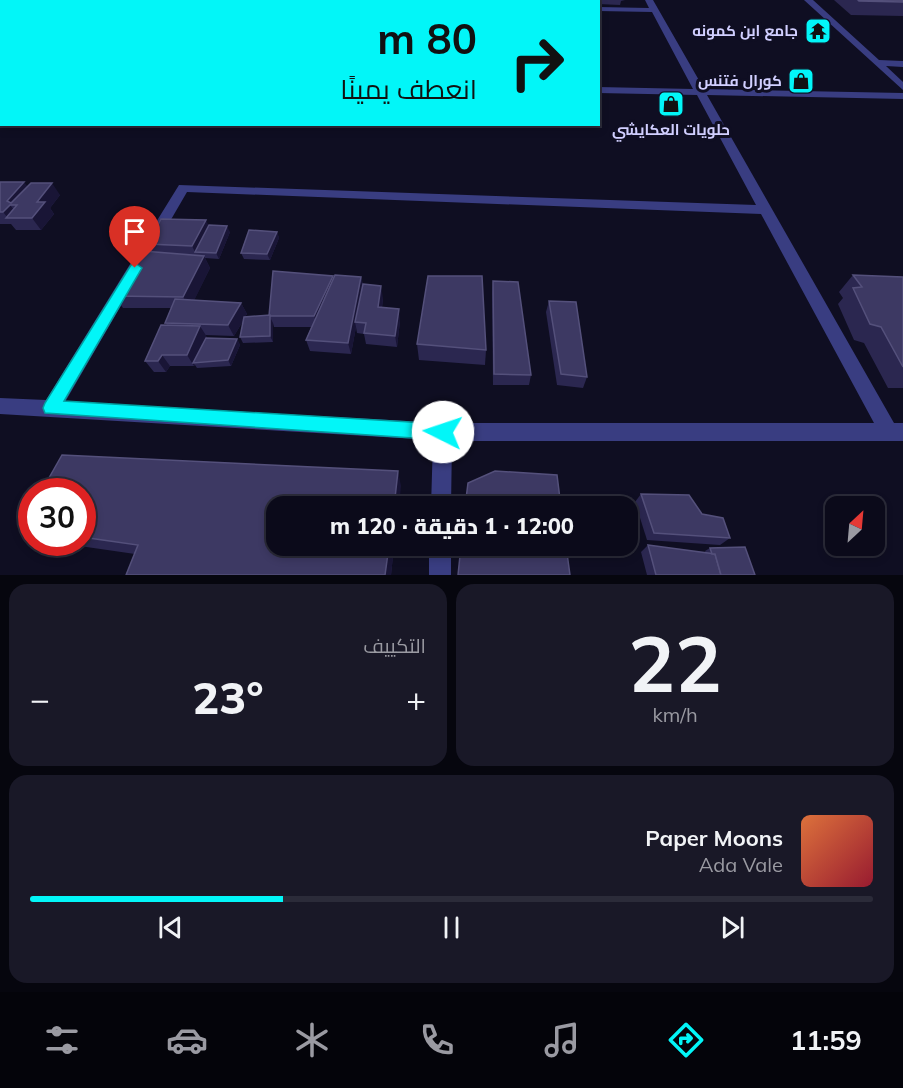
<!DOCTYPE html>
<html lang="ar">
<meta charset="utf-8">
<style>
body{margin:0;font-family:Mulish,Cairo,sans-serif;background:#191827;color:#f1f3f6;direction:rtl;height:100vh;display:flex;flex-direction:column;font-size:22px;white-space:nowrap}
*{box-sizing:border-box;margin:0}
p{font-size:20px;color:#9a9aa2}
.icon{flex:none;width:33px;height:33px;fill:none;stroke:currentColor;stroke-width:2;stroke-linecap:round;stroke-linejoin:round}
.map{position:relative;height:575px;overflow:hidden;direction:ltr}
.drawer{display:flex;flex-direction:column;gap:9px;padding:9px;background:#06060e;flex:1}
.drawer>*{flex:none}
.banner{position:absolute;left:0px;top:0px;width:600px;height:126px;box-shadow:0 3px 9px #0003,0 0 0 2px #2b2b39;direction:rtl;background:#02f6f8;color:#111;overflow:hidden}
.needle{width:39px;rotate:26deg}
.tools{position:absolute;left:825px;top:496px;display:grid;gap:12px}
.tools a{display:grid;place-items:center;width:60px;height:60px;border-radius:12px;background:#0b0a1a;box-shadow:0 3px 9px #0003,0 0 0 2px #2b2b39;font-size:30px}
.speed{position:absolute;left:18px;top:478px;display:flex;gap:12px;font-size:30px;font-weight:700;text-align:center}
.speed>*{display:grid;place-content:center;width:78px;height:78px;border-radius:50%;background:#0b0a1a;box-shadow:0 3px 9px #0003,0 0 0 2px #2b2b39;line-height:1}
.speed .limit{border:9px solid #d22;background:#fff;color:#111}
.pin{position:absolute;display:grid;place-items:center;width:51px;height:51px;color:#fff;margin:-62px -26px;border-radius:50% 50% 50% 0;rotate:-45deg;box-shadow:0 0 6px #0007}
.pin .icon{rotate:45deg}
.me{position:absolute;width:66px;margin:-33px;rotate:274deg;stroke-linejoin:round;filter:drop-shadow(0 0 4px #0008)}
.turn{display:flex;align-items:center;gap:21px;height:126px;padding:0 24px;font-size:27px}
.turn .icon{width:78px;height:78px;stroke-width:2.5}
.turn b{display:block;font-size:42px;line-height:51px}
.big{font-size:45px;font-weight:800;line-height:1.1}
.drawer .card{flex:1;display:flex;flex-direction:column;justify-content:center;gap:9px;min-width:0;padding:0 21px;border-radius:18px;background:#191827}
.drawer .dial{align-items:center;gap:0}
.dial b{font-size:78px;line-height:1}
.song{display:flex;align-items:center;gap:18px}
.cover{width:72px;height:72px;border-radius:9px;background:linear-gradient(135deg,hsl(20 70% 55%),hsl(350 70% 35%))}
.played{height:6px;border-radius:3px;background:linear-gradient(90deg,#02f6f8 30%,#2b2b39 30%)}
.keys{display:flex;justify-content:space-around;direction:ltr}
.heat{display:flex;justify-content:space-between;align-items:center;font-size:33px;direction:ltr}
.drawer .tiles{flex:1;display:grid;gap:9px;grid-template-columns:1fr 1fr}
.card:last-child{grid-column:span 2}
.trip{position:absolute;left:266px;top:496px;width:372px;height:60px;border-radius:18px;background:#0b0a1a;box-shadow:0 3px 9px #0003,0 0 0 2px #2b2b39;font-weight:800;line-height:60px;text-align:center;direction:rtl}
.dock{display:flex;height:96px;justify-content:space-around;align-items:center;background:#04040a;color:#9a9aa2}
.dock .icon{width:42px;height:42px}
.dock .active{color:#02f6f8}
.dock b{font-size:27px;color:#f1f3f6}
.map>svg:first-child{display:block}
</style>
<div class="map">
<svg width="903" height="575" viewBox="0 0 903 575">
<rect width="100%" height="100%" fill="#0f0e22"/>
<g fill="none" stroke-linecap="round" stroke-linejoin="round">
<g fill="#393d81" fill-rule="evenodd">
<polygon points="129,0 137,0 128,2"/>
<polygon points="291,0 299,0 290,2"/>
<path d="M645,0H653L704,89L903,93V99L707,95L894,423H903V441H452L451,507H431L433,440L0,414V398L46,400L179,185L756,205L697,95L598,93V87L693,89L652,12L598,11V7L649,8ZM187,192L761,214L874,423H443L65,402Z"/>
<polygon points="804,0 813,0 879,60 903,61 903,67 886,66 903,82 903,90"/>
<polygon points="0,118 3,124 0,125"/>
<rect x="429" y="546" width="22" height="29"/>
</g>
</g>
<g fill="#2b2750">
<polygon points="550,0 625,0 621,1 620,5 598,4 598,2 550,2"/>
<polygon points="834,0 903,0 903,16 851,15"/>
<polygon points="0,182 28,186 60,195 50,208 54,214 41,230 16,230 11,224 0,224"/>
<polygon points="209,225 230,232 219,259 205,258 210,268 194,300 241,303 247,314 245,317 270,315 333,276 334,278 361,277 363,285 383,298 382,308 400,321 397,347 366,344 364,334 357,333 356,327 351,354 310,351 306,340 311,327 274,327 273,323 273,342 243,343 240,337 243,321 234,336 205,335 207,338 237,339 240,345 231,366 197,368 195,365 194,366 170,366 166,372 154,372 145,361 167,325 165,323 171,308 123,308 114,296 153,252 148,244"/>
<polygon points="277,232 279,238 270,260 244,259 241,253"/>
<polygon points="853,275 903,277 903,388 888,388 864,343 854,340 838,304 843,298 839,292"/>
<polygon points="493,281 531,375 529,385 493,385 492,293"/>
<polygon points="549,301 587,377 583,388 557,385 546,312"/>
<polygon points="417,344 486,350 485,365 419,360"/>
<polygon points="401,486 276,546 394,546 391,575 135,554 59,543 82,543 82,492"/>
<polygon points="641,494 702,514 730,538 720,545 647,540 635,502"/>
<polygon points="32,508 32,534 20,528"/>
<polygon points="648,545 706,553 705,551 710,548 755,575 647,575 641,552"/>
</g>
<g fill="#191536">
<polygon points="24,182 33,193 11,205 7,201"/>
<polygon points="52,183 60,195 50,208 54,214 41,230 32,218 37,202"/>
<polygon points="10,205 20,217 8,218 3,212"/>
<polygon points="206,220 212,232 195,252 192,246"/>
<polygon points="227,226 230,232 219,259 216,253"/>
<polygon points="277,232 279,238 270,260 267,254"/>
<polygon points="204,256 210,268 190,309 183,297"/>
<polygon points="333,276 336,287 318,328 314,316"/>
<polygon points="361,277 363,289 355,322 356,327 351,354 348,343"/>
<polygon points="381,286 383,298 380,319 378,307"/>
<polygon points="241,303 247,314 234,336 228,325"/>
<polygon points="399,309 400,321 397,347 395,336"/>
<polygon points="270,317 273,323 273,342 270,336"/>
<polygon points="200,326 207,337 193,363 195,365 194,366 187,355"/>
<polygon points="237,339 240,345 231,366 228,360"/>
<polygon points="162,355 170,366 166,372 158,361"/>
<polygon points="398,471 401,486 399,507 394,507"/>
<polygon points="389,546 394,546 391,575 385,575"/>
</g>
<g fill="#3d3963" stroke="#54507b" stroke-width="1.5">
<polygon points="858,0 903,0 903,2 859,1"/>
<polygon points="0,182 24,182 7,201 11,203 31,183 52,183 37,202 45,202 32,218 6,218 17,205 10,205 3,212 0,212"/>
<polygon points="161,219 206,220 192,246 148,244"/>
<polygon points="209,225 227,226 216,253 195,252"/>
<polygon points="249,230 277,232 267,254 241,253"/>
<polygon points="143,251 204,256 183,297 114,296"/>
<polygon points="273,271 333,276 314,316 269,316"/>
<polygon points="335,275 361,277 348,343 306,340"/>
<polygon points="853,275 903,277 903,367 881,327 870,324 853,288 862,287"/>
<polygon points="428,276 482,276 486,350 417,344"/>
<polygon points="493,281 518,282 531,375 494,374"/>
<polygon points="363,284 381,286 378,307 399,309 395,336 364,333 366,323 355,322"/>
<polygon points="175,299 241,303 228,325 165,323"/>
<polygon points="549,301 576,302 587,377 561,374"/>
<polygon points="270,315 270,336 240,337 244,317"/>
<polygon points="161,325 200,326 187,355 162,355 158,361 145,361"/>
<polygon points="206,338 237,339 228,360 193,363"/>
<polygon points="62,455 398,471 394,507 276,507 276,546 389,546 385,575 126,575 138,545 82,537 82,492 41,492"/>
<polygon points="495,471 557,475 561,507 465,507 468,483"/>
<polygon points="641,494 689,495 702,514 723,518 730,538 654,533"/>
<polygon points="32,508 32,530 20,528"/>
<polygon points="648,545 715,554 721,575 656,575"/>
<polygon points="461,546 566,546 570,575 458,575"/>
<polygon points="745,547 755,575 721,575 715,554 712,554 710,548"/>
</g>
<polygon fill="#02f6f8" stroke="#01a0a1" stroke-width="1.5" points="135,263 142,268 64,401 443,424 449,426 451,432 449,438 443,440 45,413 43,408 45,403 131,265"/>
<defs>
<g id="temple-square" transform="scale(1.35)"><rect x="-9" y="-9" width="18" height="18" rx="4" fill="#02f6f8" stroke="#0f0e22"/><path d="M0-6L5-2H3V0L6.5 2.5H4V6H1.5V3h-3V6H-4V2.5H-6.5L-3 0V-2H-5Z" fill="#111"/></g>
<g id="shop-square" transform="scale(1.35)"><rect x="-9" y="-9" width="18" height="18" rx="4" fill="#02f6f8" stroke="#0f0e22"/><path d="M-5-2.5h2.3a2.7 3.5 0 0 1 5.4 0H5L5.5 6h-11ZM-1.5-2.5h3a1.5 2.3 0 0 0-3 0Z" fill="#111"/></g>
</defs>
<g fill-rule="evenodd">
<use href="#temple-square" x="818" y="31"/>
<use href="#shop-square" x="801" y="81"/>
<use href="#shop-square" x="671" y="104"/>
</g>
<g text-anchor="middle" stroke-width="6" stroke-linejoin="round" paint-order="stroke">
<g font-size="15" font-weight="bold" fill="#d1cfff" stroke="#0f0e22" text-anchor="end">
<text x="798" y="36">جامع ابن كمونه</text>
<text x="782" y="86">كورال فتنس</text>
<text x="671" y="135" text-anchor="middle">حلويات العكايشي</text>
</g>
</g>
</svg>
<div class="tools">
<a><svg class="needle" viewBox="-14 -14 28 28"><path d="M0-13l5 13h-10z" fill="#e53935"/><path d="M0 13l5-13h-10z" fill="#9a9aa2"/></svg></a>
</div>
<div class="speed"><div class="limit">30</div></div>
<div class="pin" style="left:135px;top:268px;background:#d93025"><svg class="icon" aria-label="arrive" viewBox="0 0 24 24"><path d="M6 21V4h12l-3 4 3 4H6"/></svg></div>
<svg class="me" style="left:443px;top:432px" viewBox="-20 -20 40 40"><circle r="19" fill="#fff"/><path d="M0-13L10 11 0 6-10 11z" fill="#02f6f8"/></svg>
<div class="trip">12:00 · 1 دقيقة · 120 m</div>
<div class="banner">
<div class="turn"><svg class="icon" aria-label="right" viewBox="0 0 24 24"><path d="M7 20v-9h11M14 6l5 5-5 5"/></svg><div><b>80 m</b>انعطف يمينًا</div></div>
</div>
</div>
<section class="drawer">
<div class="tiles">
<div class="card dial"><b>22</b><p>km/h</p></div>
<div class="card"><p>التكييف</p>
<div class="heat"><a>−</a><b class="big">23°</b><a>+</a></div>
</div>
<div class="card">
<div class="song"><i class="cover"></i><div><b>Paper Moons</b><p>Ada Vale</p></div></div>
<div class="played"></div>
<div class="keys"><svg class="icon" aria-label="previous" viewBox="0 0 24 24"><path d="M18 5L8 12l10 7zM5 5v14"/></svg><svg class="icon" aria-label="pause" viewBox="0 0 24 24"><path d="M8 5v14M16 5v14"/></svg><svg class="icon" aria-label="next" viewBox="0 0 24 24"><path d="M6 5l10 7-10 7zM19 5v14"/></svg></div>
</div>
</div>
</section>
<nav class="dock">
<b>11:59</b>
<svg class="icon active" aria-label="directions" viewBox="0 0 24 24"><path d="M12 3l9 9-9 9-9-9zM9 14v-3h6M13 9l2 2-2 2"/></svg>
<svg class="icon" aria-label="music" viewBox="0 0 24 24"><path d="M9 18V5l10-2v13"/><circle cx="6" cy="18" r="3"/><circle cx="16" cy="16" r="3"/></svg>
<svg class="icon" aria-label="phone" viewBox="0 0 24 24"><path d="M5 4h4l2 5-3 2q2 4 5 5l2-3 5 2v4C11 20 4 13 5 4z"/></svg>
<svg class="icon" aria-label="climate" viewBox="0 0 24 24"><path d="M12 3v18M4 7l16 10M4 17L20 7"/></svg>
<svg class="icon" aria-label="car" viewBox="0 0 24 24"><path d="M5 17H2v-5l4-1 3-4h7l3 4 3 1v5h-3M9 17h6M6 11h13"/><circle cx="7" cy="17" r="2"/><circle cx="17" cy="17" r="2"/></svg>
<svg class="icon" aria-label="filters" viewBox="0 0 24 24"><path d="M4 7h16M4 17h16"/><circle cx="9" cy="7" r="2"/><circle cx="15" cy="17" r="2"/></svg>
</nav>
